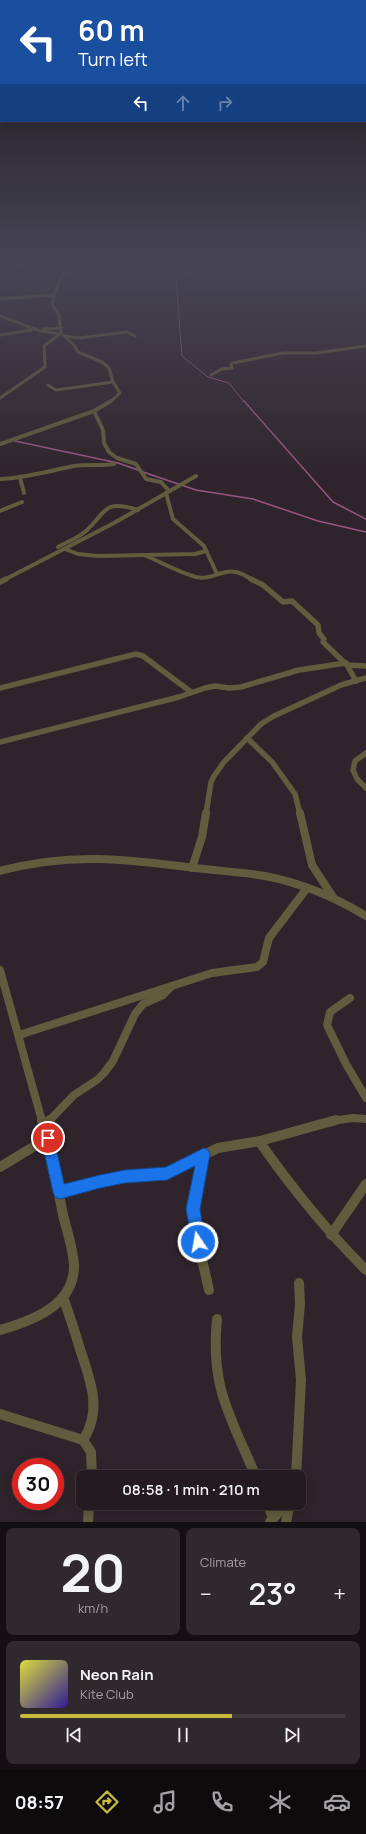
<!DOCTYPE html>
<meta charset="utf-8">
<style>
body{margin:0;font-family:Manrope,sans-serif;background:#2f282d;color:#f1f3f6;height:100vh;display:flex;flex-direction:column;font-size:15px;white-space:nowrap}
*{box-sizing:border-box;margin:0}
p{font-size:13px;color:#a3a1a5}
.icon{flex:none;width:22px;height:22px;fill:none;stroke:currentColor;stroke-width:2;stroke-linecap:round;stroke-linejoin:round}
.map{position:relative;height:1522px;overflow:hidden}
.panel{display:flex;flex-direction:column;gap:6px;padding:6px;background:#130f12;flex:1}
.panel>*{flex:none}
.top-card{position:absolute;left:0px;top:0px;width:366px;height:122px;box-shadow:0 2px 10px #0003,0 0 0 1px #40393e;background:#1a4fa0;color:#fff;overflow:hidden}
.speed{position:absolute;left:12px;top:1458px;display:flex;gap:8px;font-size:20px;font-weight:700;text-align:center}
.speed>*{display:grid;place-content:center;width:52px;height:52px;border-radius:50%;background:#231b20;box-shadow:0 2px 10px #0003,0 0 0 1px #40393e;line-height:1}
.speed .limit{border:6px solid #d22;background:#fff;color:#111}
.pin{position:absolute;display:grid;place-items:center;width:34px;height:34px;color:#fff;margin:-17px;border:2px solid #fff;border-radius:50%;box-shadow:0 1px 4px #0007}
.me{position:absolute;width:44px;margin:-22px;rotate:348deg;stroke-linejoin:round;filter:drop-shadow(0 0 3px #0008)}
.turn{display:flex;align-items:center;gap:14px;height:84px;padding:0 12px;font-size:18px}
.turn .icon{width:52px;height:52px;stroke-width:2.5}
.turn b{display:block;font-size:28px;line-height:34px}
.lanes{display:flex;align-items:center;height:38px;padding:0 12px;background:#0003;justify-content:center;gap:20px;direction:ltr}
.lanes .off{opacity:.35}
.big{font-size:30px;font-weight:600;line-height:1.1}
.panel .card{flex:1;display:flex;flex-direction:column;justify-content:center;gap:6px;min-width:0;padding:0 14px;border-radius:8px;background:#2f282d}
.panel .dial{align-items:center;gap:0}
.dial b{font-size:52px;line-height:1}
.song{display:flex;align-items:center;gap:12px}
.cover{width:48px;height:48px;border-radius:6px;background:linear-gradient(135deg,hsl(60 70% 55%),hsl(250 70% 35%))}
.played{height:4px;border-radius:2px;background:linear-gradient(90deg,#c9bb3a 65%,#40393e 65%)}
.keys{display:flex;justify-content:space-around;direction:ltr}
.heat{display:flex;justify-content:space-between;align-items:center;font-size:22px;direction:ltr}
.panel .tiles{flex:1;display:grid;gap:6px;grid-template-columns:1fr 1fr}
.card:last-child{grid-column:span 2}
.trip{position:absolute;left:76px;top:1470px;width:230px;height:40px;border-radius:8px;background:#231b20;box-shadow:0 2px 10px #0003,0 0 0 1px #40393e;font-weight:600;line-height:40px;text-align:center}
.dock{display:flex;height:64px;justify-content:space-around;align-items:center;background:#0e0b0d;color:#a3a1a5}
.dock .icon{width:28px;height:28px}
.dock .selected{color:#c9bb3a}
.dock b{font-size:18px;color:#f1f3f6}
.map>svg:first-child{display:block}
</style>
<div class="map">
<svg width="366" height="1522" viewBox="0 0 366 1522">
<rect width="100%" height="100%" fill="#2f242b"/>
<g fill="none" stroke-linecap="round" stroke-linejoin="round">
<polyline stroke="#985581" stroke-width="1" points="211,265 176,280 182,356 208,377 229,383 244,402"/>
<g stroke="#985581" stroke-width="1.5">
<polyline points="244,401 333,502 366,519"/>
<polyline points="15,441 118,463 138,470"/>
<polyline points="143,472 196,490 253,499 318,521 366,532"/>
</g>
<g stroke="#605c3d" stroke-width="3">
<polyline points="6,267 25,265"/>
<polyline points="46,272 69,266"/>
<polyline points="0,299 54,295"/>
<polyline points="0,316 40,331 60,334"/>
<polyline points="43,329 62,328"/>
<polyline points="61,333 74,345 78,352 102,362 109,368 113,382 120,393 110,402"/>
<polyline points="0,335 32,330"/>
<polyline points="64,336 79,338 127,332 135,336"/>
<polyline points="211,375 222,369 232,368 231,364 233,363 283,353 316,353 366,346"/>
<polyline points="48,385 56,390 113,382"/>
<path d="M0,398L45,367L44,346L61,333L59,316L52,304C55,289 60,276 71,265"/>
</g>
<g stroke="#605c3d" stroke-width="4">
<polyline points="94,411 103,430 104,443 109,452 117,458 136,464 146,479 161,482 169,491"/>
<polyline points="0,444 94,411 111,401"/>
<polyline points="20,478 24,493"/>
<path d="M0,479C25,478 49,471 74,466C88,464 101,466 114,464"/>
<polyline points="166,493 173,519 204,546 217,574"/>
<polyline points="0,511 22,502"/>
<path d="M58,547C67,542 78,538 86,531C107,511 104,499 138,510"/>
<polyline points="65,549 78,554 98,556 195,554 206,551"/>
<path d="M144,555C161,562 178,572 196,577C217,582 226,560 252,580"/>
<polyline points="4,580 114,523 196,476"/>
</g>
<g stroke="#605c3d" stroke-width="5.5">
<polyline points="251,579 263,585 283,602 292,601 318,625 319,633 324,639 323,642 347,665 356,681"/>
<polyline points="0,582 6,579"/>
<polyline points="347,665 366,666"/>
<polyline points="0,688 136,654 143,656 191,692"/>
<polyline points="247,738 272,762 295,794 300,814"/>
<polyline points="0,742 179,697 205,688 215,686 229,688 241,687 299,670 346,663"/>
<polyline points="366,753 355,761 353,770 357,779 366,788"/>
<polyline points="206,814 211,782 214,776 224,762 261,724 274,716 341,685 366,678"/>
</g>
<g stroke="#605c3d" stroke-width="8">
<polyline points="300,813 312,865 333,897"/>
<polyline points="192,868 202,837 206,813"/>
<path d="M0,871C69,852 126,859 195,868C219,871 242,872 265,876C301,883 335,897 366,916"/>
<polyline points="0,970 42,1121"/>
<polyline points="350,998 330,1012 327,1025 346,1064 366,1098"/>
<polyline points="19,1035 212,973 257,967 263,962 269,938 307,888"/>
<polyline points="49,1121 74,1095 97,1080 104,1073 113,1061 135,1014 143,1004 163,995 171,987"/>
<polyline points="331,1121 353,1118 366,1119"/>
</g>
<g stroke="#605c3d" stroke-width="10">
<polyline points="44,1126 50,1120"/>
<path d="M259,1141C291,1187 326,1230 366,1270"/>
<polyline points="204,1154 193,1209 193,1220 209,1290"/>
<polyline points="0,1167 48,1138"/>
<polyline points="60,1192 117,1178 166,1173 218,1148 260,1141 336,1120"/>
<polyline points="331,1235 366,1184"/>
<path d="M63,1297C69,1314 75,1332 80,1349C90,1380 103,1410 83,1440"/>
<path d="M217,1319C210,1388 231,1417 256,1477"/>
<path d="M0,1330C32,1321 75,1305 74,1265C73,1248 67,1231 63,1215C57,1183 50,1151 42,1120"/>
<polyline points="0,1414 83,1440 91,1452 92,1477"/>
<polyline points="296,1477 301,1380 297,1337 300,1304 299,1283"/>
<polyline points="267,1503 273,1518"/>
<polyline points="88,1522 89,1503"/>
<polyline points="270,1522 287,1503"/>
<polyline points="286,1522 290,1503"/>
</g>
</g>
<linearGradient id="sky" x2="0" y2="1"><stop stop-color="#1a1418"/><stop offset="0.55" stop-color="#474555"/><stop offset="1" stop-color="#474555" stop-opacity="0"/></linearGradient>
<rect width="366" height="478" fill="url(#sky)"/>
<polygon fill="#1a73e8" stroke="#114b97" points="48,1131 52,1133 54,1138 64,1184 100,1175 125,1170 166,1167 204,1148 208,1150 210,1154 200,1209 205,1242 203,1246 198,1248 193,1246 186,1209 195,1166 167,1180 125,1183 100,1188 60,1199 55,1197 53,1192 41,1138 43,1133"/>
</svg>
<div class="speed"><div class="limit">30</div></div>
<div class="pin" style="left:48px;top:1138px;background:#d93025"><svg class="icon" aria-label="arrive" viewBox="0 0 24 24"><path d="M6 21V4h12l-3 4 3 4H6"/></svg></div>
<svg class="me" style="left:198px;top:1242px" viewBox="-20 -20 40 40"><circle r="17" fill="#1a73e8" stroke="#fff" stroke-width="3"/><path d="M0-11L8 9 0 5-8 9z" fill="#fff"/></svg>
<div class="trip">08:58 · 1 min · 210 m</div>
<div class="top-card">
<div class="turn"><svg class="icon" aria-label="left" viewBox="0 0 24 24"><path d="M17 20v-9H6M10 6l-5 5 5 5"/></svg><div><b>60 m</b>Turn left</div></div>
<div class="lanes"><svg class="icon" aria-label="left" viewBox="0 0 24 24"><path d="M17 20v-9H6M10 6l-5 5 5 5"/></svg><svg class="icon off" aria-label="ahead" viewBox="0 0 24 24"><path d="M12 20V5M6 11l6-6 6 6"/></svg><svg class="icon off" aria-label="right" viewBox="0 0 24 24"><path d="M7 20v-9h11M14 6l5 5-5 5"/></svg></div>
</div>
</div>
<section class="panel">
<div class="tiles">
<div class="card dial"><b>20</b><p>km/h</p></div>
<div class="card"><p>Climate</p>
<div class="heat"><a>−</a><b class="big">23°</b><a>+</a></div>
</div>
<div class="card">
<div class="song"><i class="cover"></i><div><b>Neon Rain</b><p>Kite Club</p></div></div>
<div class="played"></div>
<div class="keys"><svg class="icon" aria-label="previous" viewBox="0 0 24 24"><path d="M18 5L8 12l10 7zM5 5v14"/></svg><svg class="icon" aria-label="pause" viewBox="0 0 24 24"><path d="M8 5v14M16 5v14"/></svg><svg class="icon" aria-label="next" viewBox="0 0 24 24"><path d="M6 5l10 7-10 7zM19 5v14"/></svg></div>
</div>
</div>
</section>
<nav class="dock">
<b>08:57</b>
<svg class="icon selected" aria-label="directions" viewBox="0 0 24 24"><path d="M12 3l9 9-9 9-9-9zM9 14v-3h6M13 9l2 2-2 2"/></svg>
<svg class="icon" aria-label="music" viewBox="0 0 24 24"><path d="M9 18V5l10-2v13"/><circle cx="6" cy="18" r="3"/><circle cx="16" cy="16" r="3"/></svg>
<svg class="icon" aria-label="phone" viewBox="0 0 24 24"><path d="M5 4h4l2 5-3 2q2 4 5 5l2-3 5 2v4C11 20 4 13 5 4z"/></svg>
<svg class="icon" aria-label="climate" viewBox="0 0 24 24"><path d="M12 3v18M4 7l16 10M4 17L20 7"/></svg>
<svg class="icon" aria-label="car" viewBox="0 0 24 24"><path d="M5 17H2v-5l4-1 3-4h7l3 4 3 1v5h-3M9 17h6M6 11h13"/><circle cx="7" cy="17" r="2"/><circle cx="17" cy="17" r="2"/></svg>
</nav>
